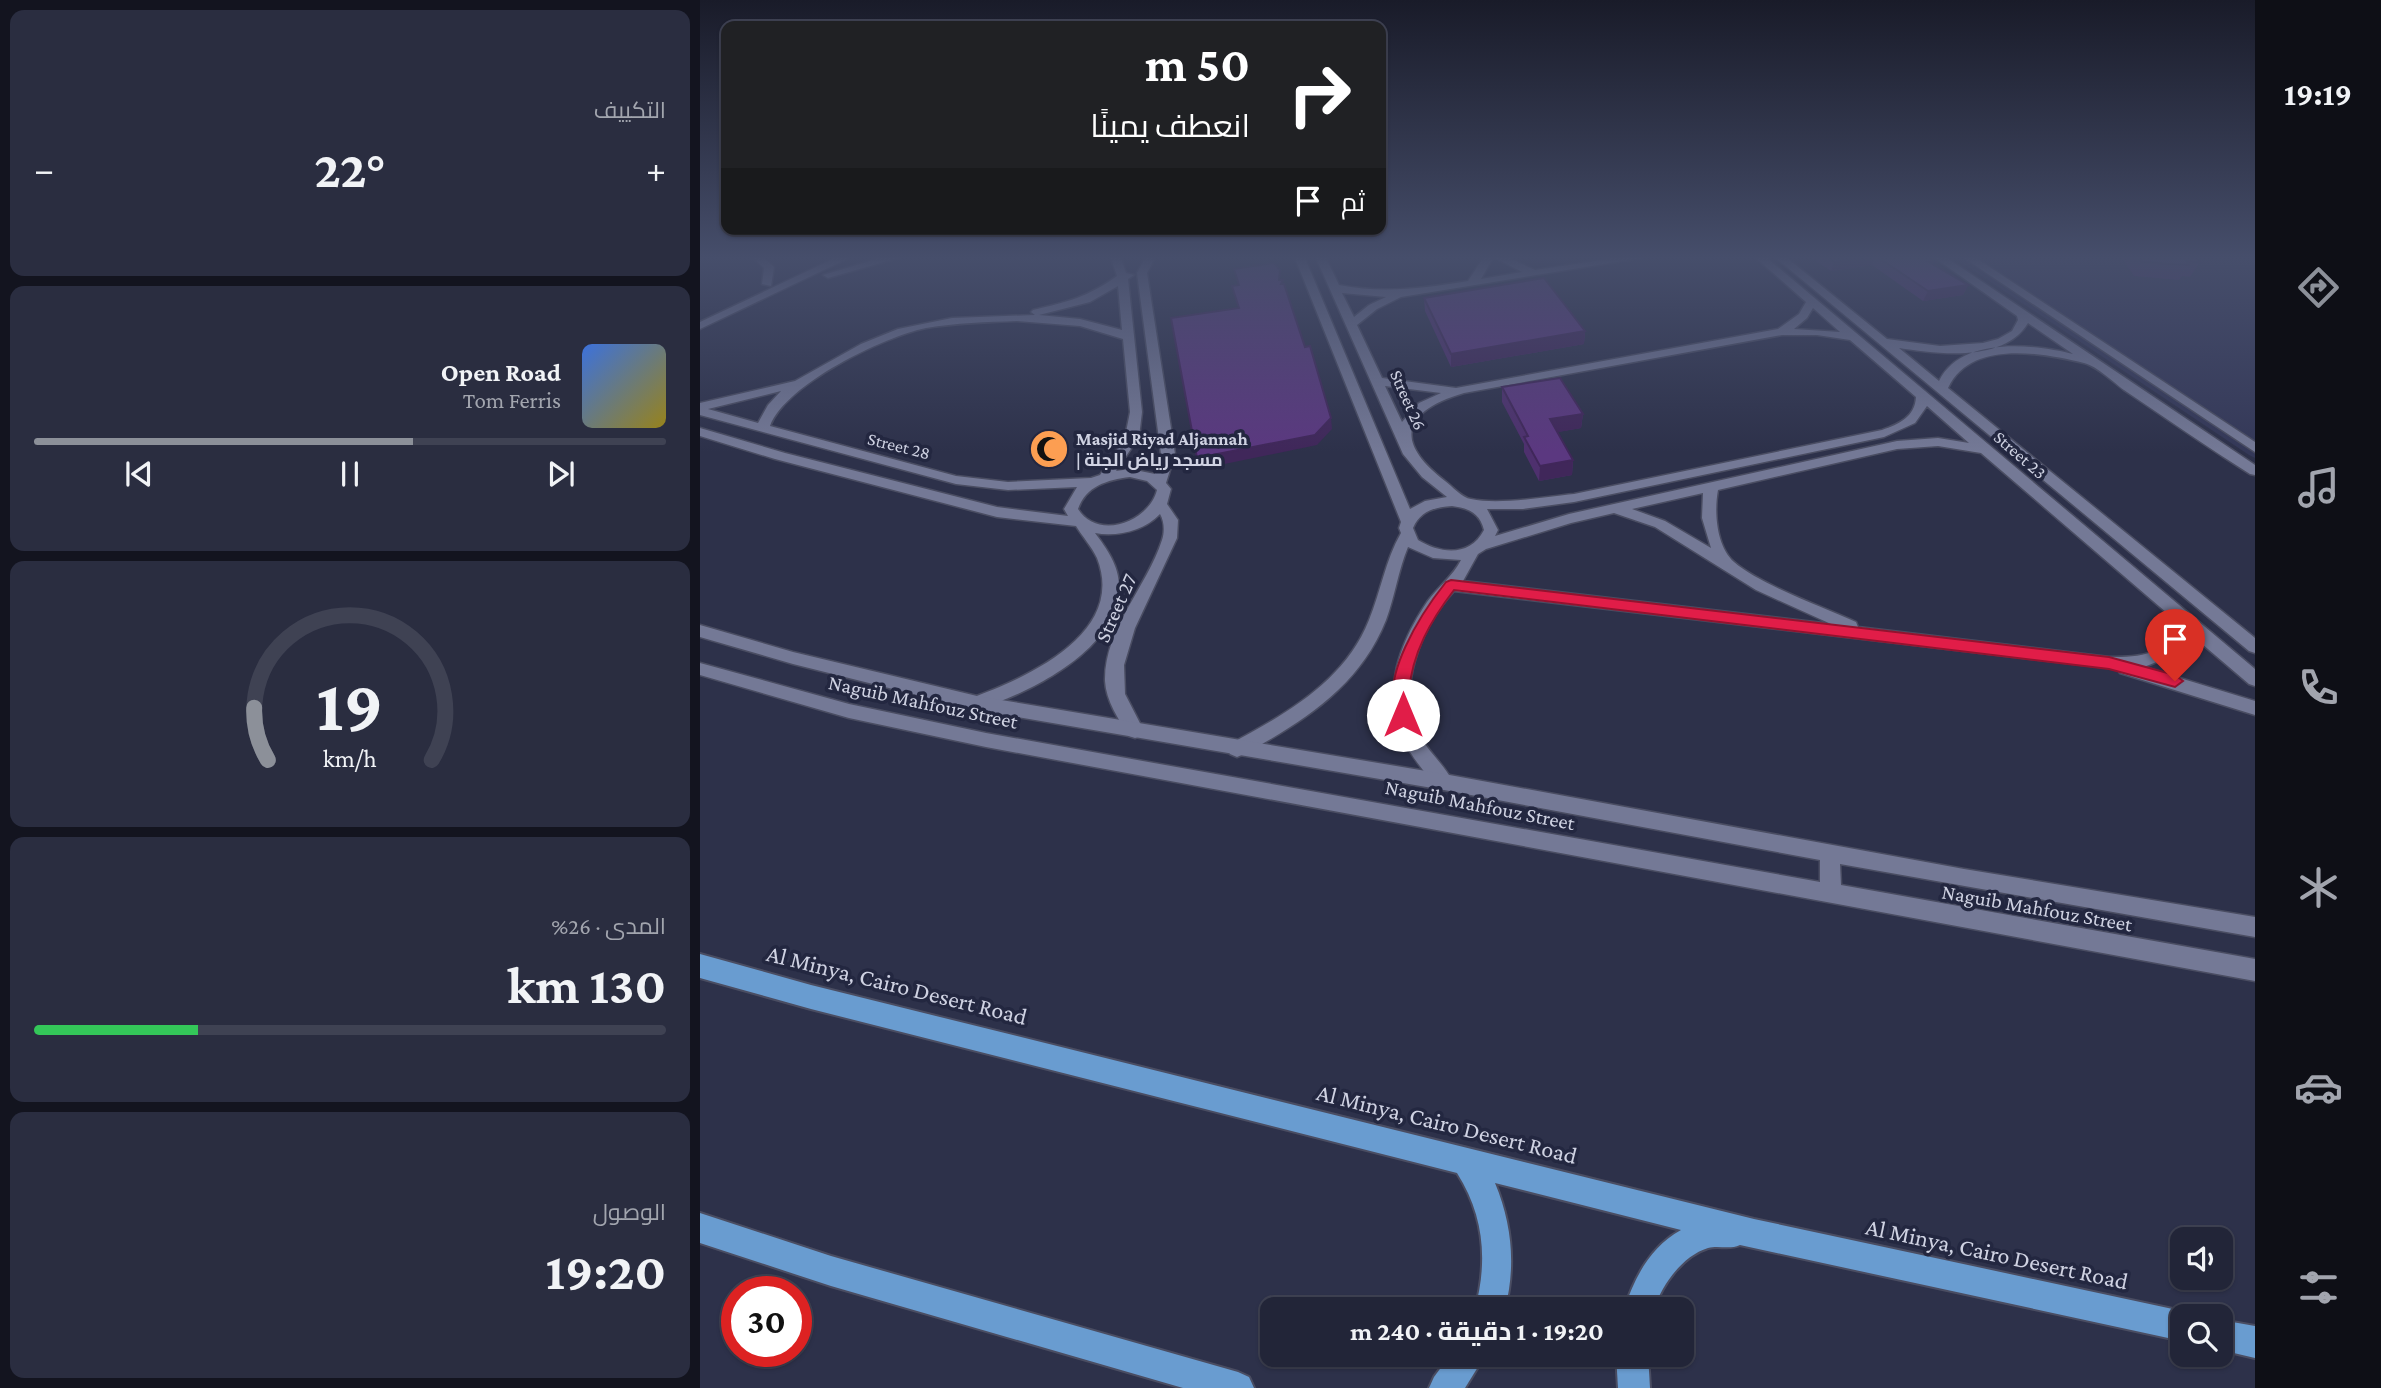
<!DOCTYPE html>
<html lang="ar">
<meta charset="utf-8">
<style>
body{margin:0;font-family:"Crimson Pro",Cairo,serif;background:#2a2d40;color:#f1f3f6;direction:rtl;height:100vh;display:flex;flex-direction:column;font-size:26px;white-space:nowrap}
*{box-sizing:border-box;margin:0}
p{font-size:23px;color:#a2a5ae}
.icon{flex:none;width:38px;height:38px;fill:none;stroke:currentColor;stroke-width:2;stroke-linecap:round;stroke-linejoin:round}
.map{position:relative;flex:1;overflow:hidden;direction:ltr}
.panel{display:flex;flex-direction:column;gap:10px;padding:10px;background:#13141f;width:700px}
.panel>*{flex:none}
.top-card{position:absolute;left:21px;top:21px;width:665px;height:214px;border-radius:14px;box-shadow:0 2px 5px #0004,0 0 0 2px #3f4253;direction:rtl;background:#202124;color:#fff;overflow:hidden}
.tools{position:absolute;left:1470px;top:1227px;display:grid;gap:14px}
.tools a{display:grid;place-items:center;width:63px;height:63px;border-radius:14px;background:#222538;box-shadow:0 2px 5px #0004,0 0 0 2px #3f4253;font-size:35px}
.speed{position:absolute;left:21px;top:1276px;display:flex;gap:14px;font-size:35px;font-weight:700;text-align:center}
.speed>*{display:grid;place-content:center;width:91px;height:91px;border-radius:50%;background:#222538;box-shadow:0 2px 5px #0004,0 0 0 2px #3f4253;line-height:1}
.speed .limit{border:10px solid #d22;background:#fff;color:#111}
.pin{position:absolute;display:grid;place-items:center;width:60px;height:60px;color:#fff;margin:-72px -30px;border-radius:50% 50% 50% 0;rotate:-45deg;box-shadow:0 0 7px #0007}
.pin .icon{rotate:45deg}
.me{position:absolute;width:77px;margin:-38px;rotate:0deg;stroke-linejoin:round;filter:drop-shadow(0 0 5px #0008)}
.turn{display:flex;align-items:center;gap:24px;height:147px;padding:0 21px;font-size:32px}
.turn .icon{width:91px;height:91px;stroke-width:2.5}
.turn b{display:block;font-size:49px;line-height:60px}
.then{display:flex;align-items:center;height:66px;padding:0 21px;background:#0003;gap:14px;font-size:26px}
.big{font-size:52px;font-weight:700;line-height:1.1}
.panel .tile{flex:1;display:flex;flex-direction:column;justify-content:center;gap:10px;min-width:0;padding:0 24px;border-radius:14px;background:#2a2d40}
.panel .dial{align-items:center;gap:0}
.dial svg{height:182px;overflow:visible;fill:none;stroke:#3f4253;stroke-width:7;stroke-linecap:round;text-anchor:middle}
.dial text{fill:#f1f3f6;stroke:none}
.song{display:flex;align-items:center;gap:21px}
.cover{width:84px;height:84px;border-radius:10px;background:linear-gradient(135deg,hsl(220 70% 55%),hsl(50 70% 35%))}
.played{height:7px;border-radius:4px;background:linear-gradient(90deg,#8c9099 60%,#3f4253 60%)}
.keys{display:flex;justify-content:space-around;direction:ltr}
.heat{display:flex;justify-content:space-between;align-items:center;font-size:38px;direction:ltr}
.charge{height:10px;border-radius:5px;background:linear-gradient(90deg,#34c759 26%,#3f4253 0)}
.trip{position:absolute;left:560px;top:1297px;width:434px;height:70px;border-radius:14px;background:#222538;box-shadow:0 2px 5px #0004,0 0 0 2px #3f4253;font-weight:700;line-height:70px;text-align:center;direction:rtl}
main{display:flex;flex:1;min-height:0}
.dock{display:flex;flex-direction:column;width:126px;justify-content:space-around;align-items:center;background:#0e0f16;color:#a2a5ae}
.dock .icon{width:49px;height:49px}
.dock .selected{color:#8c9099}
.dock b{font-size:32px;color:#f1f3f6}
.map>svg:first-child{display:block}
</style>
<main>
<nav class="dock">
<b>19:19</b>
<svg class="icon selected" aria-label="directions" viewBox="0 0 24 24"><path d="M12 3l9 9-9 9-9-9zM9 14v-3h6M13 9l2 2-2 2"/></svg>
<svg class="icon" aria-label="music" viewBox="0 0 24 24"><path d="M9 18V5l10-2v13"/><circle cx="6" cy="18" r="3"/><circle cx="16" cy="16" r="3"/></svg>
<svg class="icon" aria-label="phone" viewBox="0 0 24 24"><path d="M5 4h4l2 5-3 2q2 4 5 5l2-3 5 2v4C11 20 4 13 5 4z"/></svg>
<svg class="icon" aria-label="climate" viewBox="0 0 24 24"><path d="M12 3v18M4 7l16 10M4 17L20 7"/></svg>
<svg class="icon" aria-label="car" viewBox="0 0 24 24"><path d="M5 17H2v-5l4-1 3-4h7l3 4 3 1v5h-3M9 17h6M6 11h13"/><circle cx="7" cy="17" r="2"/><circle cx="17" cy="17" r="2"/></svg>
<svg class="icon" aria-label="filters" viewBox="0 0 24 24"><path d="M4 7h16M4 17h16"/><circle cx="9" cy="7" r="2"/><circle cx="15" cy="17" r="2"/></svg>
</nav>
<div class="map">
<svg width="1555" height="1388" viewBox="0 0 1555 1388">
<rect width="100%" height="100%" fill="#2d314a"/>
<polygon fill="#343858" points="1255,258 1555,258 1555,458 1549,455"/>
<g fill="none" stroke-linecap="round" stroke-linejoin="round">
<g stroke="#4a4d62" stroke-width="3">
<g id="minor">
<polygon points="53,258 64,258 74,267 71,286 62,284 64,268"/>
<polygon points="135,258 149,258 0,329 0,322"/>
<polygon points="180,258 198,258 128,278 123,275"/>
<path d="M411,258H421L426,273L434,275L428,279L442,412L439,437L416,471L430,469L455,474L461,454L437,273L445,258H455L447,273L475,454L466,483L471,489L467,504L478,520L477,538L435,628L424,665L425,694L444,731L441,736L435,738L429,736C419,720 406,701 405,681C404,629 447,587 462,540C465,531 464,521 460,514C444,531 417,537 395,533C407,549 419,566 419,586C419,651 328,693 277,710L271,708L268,703L271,698C326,678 427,634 397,558C392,547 382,536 376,526L297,517L75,459L0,436V428L85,453L297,507L368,516L364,509L377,487L308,490L256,484L0,415V403L95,381L161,344L198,329L252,318L335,315L331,312L333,310C367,302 388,297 417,276ZM418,286L422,330L380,319L339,315L390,302ZM317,321L380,326L423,339L430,412L425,437L400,475L391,478L308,482L256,476L70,426C86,384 183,337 226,328C256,323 286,322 317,321ZM81,391L68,405L58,423L8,409ZM430,477L447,481L457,490C449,522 398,541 378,509C386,486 407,480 430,477Z"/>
<path d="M595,258H605L710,509L725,501L747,497L722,477L703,454L616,258H626L639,285C684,294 724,288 768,281L783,258H793L781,279L822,272L795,258H809L835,270L915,258H941L701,297L677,309L657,325L682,378L756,388L1078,329L1099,314L1106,302L1056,258H1067L1555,669V686L1549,684L1488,632L1474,655L1444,667L1555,701V715L1420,673L1418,669L754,591C721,627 694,691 721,738C730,753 745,766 753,782L751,788L744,790L737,788C725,772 711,757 703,739C681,692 700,642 727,602C738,587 753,576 761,560L733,558L708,547C698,571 695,596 686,620C660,686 603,722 544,754L537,757L530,754L528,749L530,744C586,714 645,681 669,620C681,591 685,561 701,533L699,528L701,522ZM642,293L686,297L669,305L654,317ZM1113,308L1140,332L1094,329L1107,318ZM1082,335H1117L1150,340L1216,397C1215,417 1199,424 1182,430L874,494C845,497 798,505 771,499C762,498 752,486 745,481C693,441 703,411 764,393ZM685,386L741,393L719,403L702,422ZM1227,406L1269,443L1238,438L1197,441L869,514L795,536L798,530L787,509H823L874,502L1184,437L1215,423ZM1238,446L1281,453L1474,619C1469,656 1441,657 1409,657L1158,627L1156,622C1123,607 1059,584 1034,562C1016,546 1014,511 1018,490L1197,449ZM1003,493L1002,518L1011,548L965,521L932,509ZM752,506C768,508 780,513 784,530C770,557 741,554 718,540L713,528C720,511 735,507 752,506ZM914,513L955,527L1056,590L1131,624L763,581L778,554L786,549L871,523Z"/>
<path d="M1076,258H1087L1187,339L1240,346L1283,343L1298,339L1312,331L1318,320L1317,316L1235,258H1247L1555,465V475L1550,474C1507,447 1466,418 1424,390C1413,382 1397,366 1384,363C1342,353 1271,339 1248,388L1555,638V653L1549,651ZM1328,323L1373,354C1333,344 1261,336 1239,381L1199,348C1238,354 1304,363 1328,323Z"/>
<polygon points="1264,258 1276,258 1555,442 1555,452"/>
</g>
</g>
<g stroke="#4a4d62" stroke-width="3">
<polygon id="tertiary" points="0,625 93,652 277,696 744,774 1264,869 1555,917 1555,937 1140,864 1141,885 1555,959 1555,981 286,747 149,718 0,675 0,663 149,704 286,733 1120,882 1120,860 744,790 277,710 93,664 0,637"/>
</g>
<g stroke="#4a4d62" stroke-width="4">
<g id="trunk">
<path d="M0,954L111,985L1054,1219L1482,1311L1493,1316H1482V1341L1040,1245C1029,1250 1019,1245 1008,1248C982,1256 962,1285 954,1309H924C935,1277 950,1247 981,1230L795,1183C812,1224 816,1266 805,1309H775C788,1261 784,1215 757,1173L111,1009L0,978Z"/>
<polygon points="0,1213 131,1256 538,1372 549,1377 554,1388 483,1388 131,1286 0,1243"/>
<polygon points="1521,1320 1555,1326 1555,1358 1521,1350"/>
<polygon points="751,1354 786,1354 765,1388 729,1388 734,1377"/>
<polygon points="916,1354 948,1354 950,1388 918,1388"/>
</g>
</g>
<use href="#minor" fill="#747996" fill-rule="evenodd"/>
<use href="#tertiary" fill="#747996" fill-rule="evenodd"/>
<use href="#trunk" fill="#699cd0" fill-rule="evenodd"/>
</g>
<g fill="#4e306e">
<polygon points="1111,258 1229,258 1233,265 1268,285 1263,295 1223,301 1172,265 1131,271"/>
<polygon points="1422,258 1496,258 1500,262 1490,277 1482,276 1479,280 1434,276"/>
<polygon points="724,298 885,331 884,344 751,367 725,311"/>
<polygon points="802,387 883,414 881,428 857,432 873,460 872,475 839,481 824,452 824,444 802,402"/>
</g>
<g fill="#40275a">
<polygon points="837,258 860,258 837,262"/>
<polygon points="1157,258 1174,258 1172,265 1131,271 1134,262"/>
<polygon points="1268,285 1263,295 1223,301 1228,291"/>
<polygon points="885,331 884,344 751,367 751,354"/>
<polygon points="883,414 881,428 848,434 850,419"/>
<polygon points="631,418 632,429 617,445 500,469 497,458"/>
<polygon points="873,460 872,475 839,481 840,466"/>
</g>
<g fill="#5b3880" stroke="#40275a" stroke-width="2">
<polygon points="1129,258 1157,258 1134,262"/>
<polygon points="1179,258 1229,258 1235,262 1229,262 1268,285 1228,291"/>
<polygon points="1440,258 1496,258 1500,262 1486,261 1489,265 1442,262"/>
<polygon points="574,263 580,270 579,280 583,280 581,284 584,284 605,347 610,346 631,418 615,435 497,458 471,318 539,308 532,286 539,285 534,269"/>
<polygon points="844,278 885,331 751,354 724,298"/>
<polygon points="860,378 883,414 850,419 873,460 840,466 824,437 828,436 802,387"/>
</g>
<linearGradient id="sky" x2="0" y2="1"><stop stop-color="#191b29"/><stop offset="0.57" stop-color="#464e6b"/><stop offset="1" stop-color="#464e6b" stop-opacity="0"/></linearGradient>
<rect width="1555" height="452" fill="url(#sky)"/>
<path fill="#e11d48" stroke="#92132f" stroke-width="2" d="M751,580L1409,657L1475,675L1483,681L1475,687L1409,669L754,590C731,620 712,653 709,692C708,701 713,710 709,719H697C678,679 722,612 746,582Z"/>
<defs>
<g id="mosque-disc" transform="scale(2.0125)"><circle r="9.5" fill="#fc9e52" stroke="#232740"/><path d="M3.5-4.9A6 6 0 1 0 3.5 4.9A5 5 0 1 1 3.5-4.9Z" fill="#111"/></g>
</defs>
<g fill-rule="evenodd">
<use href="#mosque-disc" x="349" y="449"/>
</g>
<g text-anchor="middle" stroke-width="7" stroke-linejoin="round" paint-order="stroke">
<g font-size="18" fill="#cfd2e2" stroke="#232740">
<text transform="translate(708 400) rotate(66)" y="6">Street 26</text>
<text transform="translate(199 446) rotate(14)" y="6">Street 28</text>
<text transform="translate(1320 455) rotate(41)" y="6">Street 23</text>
</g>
<g font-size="18" font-weight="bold" fill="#cfd2e2" stroke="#232740" text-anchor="start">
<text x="376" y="445">Masjid Riyad Aljannah<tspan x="376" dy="21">| مسجد رياض الجنة</tspan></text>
</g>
<g font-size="21" fill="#cfd2e2" stroke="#232740">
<text transform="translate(416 608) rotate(-66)" y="7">Street 27</text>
<text transform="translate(223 702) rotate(12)" y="7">Naguib Mahfouz Street</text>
<text transform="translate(780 805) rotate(11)" y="7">Naguib Mahfouz Street</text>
<text transform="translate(1337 908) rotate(10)" y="7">Naguib Mahfouz Street</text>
</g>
<g font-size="24" fill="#cfd2e2" stroke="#232740">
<text transform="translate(197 985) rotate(14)" y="8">Al Minya, Cairo Desert Road</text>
<text transform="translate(747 1124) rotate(14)" y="8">Al Minya, Cairo Desert Road</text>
<text transform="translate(1297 1254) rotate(12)" y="8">Al Minya, Cairo Desert Road</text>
</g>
</g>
</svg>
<div class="tools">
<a><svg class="icon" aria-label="sound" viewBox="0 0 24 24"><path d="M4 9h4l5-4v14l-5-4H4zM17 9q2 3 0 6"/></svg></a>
<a><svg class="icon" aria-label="search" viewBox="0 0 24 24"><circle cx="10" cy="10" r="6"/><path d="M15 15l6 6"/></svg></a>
</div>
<div class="speed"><div class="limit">30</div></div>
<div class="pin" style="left:1475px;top:681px;background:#d93025"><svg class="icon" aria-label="arrive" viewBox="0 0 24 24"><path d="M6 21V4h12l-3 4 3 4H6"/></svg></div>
<svg class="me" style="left:703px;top:715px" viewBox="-20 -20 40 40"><circle r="19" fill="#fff"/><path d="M0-13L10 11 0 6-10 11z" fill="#e11d48"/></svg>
<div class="trip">19:20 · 1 دقيقة · 240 m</div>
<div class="top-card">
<div class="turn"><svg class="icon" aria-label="right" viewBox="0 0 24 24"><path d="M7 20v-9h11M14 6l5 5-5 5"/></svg><div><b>50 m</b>انعطف يمينًا</div></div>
<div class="then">ثم<svg class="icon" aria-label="arrive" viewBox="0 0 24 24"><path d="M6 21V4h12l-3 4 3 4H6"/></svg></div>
</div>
</div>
<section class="panel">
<div class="tile"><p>التكييف</p>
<div class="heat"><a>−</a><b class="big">22°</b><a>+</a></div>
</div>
<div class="tile">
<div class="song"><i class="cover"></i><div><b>Open Road</b><p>Tom Ferris</p></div></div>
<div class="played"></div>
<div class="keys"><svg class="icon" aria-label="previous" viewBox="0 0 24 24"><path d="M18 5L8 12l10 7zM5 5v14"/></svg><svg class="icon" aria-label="pause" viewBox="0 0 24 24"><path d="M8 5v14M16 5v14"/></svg><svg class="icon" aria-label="next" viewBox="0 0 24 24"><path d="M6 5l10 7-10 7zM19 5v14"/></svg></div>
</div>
<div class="tile dial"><svg viewBox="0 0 100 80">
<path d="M14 69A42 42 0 1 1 86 69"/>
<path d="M14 69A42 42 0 0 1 8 46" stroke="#8c9099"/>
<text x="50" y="56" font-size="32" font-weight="700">19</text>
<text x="50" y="72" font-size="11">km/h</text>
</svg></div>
<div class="tile"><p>المدى · 26%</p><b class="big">130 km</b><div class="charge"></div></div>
<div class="tile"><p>الوصول</p><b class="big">19:20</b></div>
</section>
</main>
